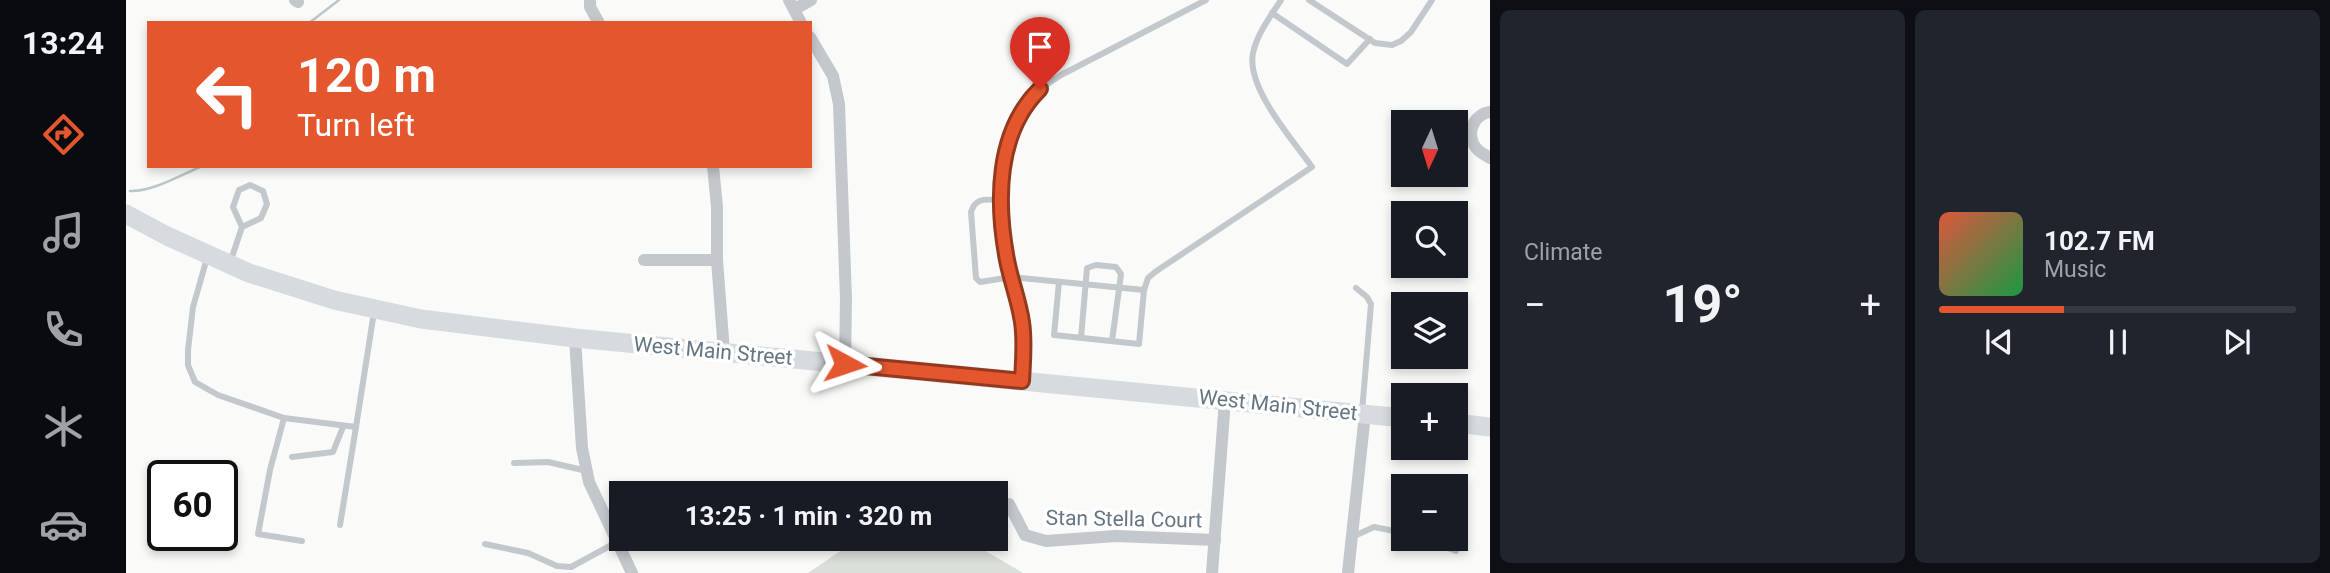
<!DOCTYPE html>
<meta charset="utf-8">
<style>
body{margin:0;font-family:Roboto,sans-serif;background:#20242c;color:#f1f3f6;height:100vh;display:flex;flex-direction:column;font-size:26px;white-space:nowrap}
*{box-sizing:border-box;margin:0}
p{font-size:23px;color:#9ea1a6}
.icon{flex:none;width:38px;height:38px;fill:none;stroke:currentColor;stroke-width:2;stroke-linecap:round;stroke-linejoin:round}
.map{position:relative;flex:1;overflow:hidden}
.details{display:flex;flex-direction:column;gap:10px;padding:10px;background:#0d0f14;width:840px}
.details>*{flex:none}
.top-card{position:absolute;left:21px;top:21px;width:665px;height:147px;border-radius:0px;box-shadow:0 4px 10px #0003;background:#e4572e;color:#fff;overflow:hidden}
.needle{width:46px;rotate:184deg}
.buttons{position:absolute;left:1265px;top:110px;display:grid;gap:14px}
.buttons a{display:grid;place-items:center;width:77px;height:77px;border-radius:0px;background:#171b24;box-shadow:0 4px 10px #0003;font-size:35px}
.speed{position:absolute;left:21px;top:460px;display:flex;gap:14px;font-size:35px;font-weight:700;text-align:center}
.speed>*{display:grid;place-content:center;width:91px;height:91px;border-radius:50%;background:#171b24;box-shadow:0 4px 10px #0003;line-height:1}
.speed .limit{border:4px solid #111;border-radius:10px;background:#fff;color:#111}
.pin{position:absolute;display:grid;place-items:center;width:60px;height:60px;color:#fff;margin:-72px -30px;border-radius:50% 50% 50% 0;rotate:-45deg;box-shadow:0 0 7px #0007}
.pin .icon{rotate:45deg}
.me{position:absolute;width:77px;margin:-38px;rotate:95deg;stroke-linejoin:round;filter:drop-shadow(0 0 5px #0008)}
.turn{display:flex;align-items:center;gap:24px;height:147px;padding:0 35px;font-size:32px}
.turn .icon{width:91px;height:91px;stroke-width:2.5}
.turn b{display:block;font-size:49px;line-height:60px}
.big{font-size:52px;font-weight:700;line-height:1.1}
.details .widget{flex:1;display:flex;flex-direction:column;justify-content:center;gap:10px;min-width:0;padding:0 24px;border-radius:10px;background:#20242c}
.song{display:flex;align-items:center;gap:21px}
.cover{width:84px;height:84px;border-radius:10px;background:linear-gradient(135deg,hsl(10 70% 55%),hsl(140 70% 35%))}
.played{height:7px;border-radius:4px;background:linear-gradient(90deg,#e4572e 35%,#363941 35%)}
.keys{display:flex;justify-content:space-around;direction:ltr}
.heat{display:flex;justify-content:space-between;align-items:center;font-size:38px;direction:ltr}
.details .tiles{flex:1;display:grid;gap:10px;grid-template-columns:repeat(2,1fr)}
.trip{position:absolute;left:483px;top:481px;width:399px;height:70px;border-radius:0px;background:#171b24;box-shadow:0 4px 10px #0003;font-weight:700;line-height:70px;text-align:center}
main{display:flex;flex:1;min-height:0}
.tabs{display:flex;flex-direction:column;width:126px;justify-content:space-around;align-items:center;background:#090b0e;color:#9ea1a6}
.tabs .icon{width:49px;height:49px}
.tabs .selected{color:#e4572e}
.tabs b{font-size:32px;color:#f1f3f6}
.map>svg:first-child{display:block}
</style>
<main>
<nav class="tabs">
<b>13:24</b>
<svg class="icon selected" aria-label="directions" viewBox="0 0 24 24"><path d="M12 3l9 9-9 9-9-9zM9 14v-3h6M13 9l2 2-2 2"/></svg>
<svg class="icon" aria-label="music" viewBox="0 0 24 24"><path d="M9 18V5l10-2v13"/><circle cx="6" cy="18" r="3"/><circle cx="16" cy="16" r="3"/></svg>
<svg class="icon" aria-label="phone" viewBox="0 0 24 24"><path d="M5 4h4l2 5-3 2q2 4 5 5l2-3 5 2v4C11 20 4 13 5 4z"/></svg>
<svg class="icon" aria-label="climate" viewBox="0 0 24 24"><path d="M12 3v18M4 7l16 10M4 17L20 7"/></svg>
<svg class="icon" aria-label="car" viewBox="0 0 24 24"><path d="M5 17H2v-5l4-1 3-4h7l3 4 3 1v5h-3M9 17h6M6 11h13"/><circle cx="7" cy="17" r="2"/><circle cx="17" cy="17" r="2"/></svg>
</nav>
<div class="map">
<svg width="1364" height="573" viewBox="0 0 1364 573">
<rect width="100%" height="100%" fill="#fafaf8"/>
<polygon fill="#dadfd7" points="732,539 839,539 897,573 682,573"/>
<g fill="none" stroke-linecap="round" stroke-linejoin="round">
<g stroke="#bbc7cb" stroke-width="2.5">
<polyline points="183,23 213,0"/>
<path d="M4,191C26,192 55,175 76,166"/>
</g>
<g stroke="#c3c8cc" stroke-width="6">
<polyline points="1183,0 1249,43 1266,45 1275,41 1285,32 1306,0"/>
<polyline points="1146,13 1221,64 1244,39"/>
<path d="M876,200C861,200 850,196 845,212L850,278L854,282L886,277L1018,290L1022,278L1029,272L1186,167C1167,140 1120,88 1127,53C1131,34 1144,17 1155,0"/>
<polyline points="81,258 67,307 62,350 62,365 69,382 92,395 158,418 230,427 248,312"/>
<polyline points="104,263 116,227 135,218 141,204 137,191 124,185 113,190 107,207 116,227"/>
<polyline points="933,282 928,335 1013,344 1018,290"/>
<polyline points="1230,288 1241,297 1245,304 1236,412"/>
<polyline points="955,338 961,268 970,265 990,267 995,274 986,341"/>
<path d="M896,379C897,361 899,343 897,325C894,304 887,284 882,263C872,217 869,145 898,106C908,92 921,84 935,75L1080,0"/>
<polyline points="158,418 144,470 132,534 176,541"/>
<polyline points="166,457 207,452 217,427"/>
<polyline points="388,463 422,462 461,471"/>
<polyline points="214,525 230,427"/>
<polyline points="1226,537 1248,527 1278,533"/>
<polyline points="1297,539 1330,551"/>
<polyline points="359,544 402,553 431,566 445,567 491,542"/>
</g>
<g stroke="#c3c8cc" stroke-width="12">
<polyline points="169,0 172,2"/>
<polyline points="464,0 464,7 473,23"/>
<polyline points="663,0 675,23"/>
<polyline points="669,9 685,0"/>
<polyline points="684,37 707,76 713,104 720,299 719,364"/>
<path d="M1364,112C1350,114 1341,129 1347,143C1350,151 1358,154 1364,158"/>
<polyline points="587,166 591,207 591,260 598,352"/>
<polyline points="518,260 591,260"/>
<polyline points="449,338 456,448 463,482 506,573"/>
<polyline points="883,504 899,535 920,541 990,536 1089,540"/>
<polyline points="1086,573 1099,400"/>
<polyline points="1222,573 1239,414"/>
</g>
<g stroke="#d6dbdf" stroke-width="19">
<polyline points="0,214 41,236 123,273 208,300 295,319 449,338 1278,418"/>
<polyline points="1330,423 1364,427"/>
</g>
</g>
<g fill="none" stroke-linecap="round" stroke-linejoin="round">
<g stroke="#94391e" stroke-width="18">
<path id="route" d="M719,364L896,381C897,361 899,342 896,322C893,301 885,281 881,260C870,202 870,132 914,89"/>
</g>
<use href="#route" stroke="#e4572e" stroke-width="12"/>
</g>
<g text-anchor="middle" stroke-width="7" stroke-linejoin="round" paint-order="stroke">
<g font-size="21" fill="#657683" stroke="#fff">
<text transform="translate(587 351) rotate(5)" y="7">West Main Street</text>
<text transform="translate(1152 405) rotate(6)" y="7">West Main Street</text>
<text transform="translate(998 519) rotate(1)" y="7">Stan Stella Court</text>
</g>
</g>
</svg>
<div class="buttons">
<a><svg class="needle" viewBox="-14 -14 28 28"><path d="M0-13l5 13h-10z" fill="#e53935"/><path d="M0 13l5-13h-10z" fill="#9ea1a6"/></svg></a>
<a><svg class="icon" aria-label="search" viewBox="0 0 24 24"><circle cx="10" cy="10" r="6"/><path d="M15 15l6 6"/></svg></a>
<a><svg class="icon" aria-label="layers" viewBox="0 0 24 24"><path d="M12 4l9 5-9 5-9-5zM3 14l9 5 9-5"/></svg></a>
<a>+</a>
<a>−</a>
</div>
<div class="speed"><div class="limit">60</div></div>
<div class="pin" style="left:914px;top:89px;background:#d93025"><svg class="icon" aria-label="arrive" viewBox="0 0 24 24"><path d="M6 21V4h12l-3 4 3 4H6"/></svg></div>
<svg class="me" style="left:719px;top:364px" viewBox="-20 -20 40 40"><path d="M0-17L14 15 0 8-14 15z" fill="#e4572e" stroke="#fff" stroke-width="4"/></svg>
<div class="trip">13:25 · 1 min · 320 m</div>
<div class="top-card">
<div class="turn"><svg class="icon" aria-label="left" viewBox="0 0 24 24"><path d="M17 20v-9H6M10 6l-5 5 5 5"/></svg><div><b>120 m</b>Turn left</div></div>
</div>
</div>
<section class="details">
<div class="tiles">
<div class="widget"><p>Climate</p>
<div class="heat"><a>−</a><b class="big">19°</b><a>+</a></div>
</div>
<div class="widget">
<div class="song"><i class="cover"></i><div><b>102.7 FM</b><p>Music</p></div></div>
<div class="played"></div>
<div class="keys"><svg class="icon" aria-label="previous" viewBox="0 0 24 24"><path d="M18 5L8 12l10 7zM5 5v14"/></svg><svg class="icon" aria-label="pause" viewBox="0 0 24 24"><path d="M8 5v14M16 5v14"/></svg><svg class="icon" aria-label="next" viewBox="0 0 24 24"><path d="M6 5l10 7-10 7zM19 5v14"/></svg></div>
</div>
</div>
</section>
</main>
